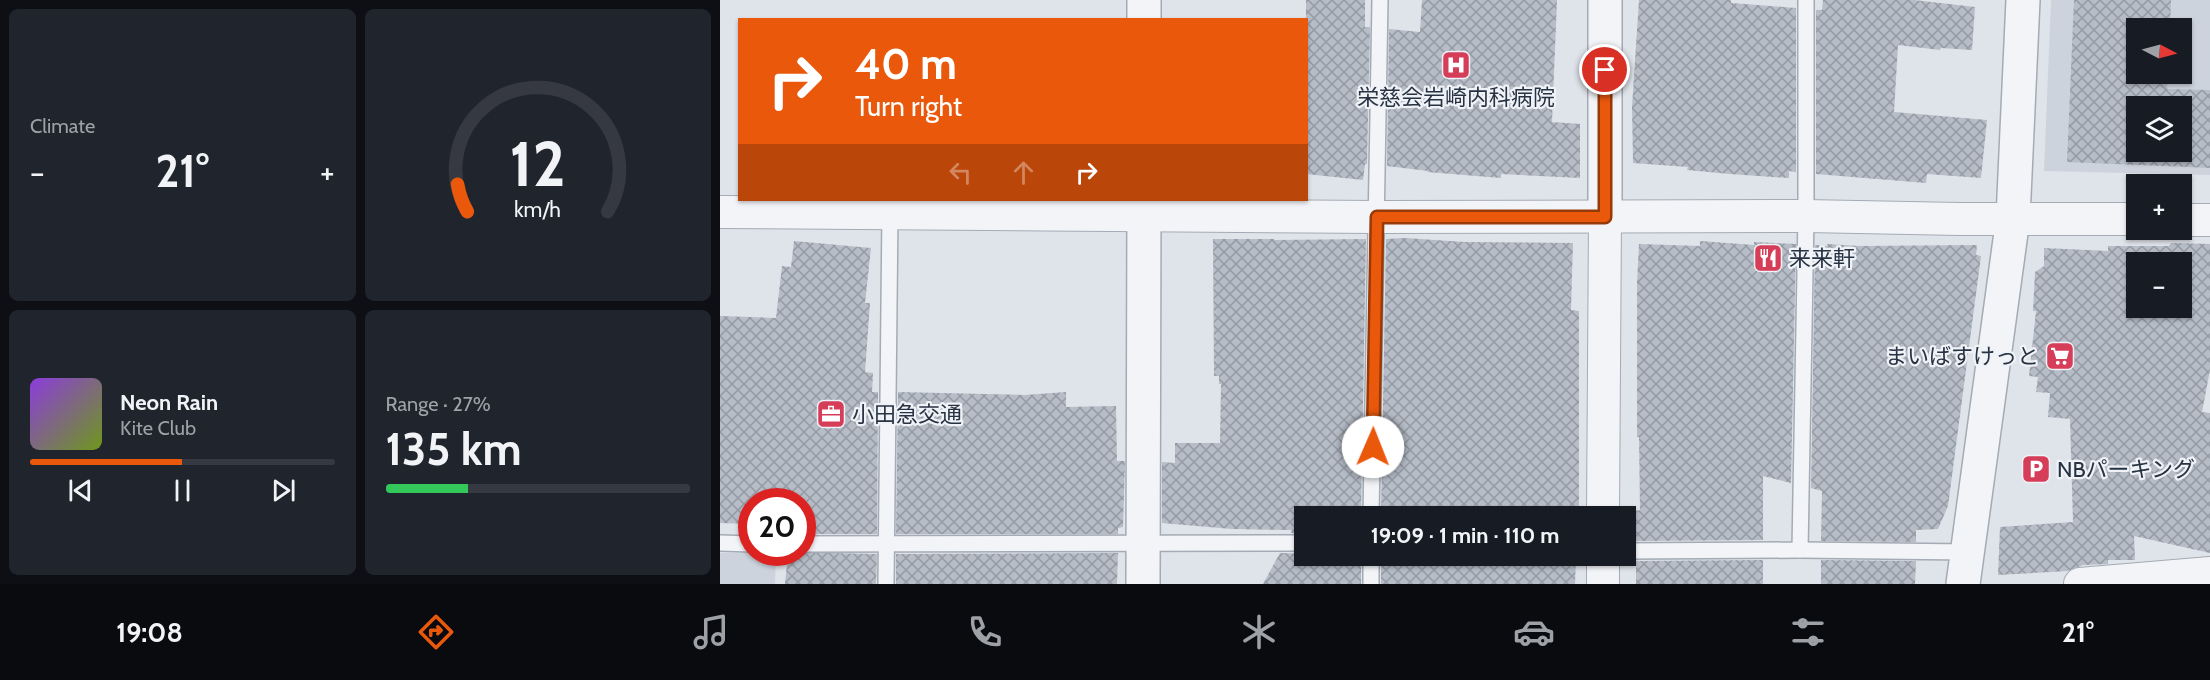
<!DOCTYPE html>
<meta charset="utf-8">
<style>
body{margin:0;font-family:Cabin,"Noto Sans JP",sans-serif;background:#20242c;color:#f1f3f6;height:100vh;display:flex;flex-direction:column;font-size:22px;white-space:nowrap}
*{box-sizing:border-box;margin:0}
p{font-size:20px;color:#9ea1a6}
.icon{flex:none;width:33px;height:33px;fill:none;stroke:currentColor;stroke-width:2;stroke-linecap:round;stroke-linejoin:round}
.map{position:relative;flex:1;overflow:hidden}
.sheet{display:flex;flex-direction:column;gap:9px;padding:9px;background:#0d0f14;width:720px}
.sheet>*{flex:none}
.banner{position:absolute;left:18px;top:18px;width:570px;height:183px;border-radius:0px;box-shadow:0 2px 4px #0004;background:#ea580c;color:#fff;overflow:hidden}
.needle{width:39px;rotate:96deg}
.controls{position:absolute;left:1406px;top:18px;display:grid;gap:12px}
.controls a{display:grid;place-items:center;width:66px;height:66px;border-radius:0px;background:#171b24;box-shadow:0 2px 4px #0004;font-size:30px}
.speed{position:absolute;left:18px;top:488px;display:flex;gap:12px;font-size:30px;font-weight:700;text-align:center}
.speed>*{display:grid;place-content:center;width:78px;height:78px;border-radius:50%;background:#171b24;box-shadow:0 2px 4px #0004;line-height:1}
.speed .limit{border:9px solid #d22;background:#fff;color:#111}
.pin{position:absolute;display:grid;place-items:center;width:51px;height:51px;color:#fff;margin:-26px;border:3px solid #fff;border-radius:50%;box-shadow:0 2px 6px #0007}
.me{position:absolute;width:66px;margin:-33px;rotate:1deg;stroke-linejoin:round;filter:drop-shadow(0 0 4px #0008)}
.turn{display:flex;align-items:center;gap:21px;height:126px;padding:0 18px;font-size:27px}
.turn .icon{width:78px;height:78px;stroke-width:2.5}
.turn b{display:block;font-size:42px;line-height:51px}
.lanes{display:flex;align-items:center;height:57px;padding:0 18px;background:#0003;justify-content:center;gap:30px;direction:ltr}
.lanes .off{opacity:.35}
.big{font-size:45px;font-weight:800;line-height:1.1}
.sheet .card{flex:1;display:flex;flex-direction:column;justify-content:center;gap:9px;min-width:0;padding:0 21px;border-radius:9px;background:#20242c}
.sheet .dial{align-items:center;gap:0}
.dial svg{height:156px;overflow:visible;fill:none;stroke:#363941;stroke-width:7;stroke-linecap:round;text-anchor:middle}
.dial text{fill:#f1f3f6;stroke:none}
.song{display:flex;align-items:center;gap:18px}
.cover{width:72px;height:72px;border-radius:9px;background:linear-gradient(135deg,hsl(270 70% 55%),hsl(80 70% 35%))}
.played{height:6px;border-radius:3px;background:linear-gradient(90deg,#ea580c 50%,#363941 50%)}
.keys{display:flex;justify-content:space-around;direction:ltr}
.heat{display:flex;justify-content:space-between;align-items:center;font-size:33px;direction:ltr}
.charge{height:9px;border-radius:4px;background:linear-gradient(90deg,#34c759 27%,#363941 0)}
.sheet .tiles{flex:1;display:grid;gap:9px;grid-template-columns:repeat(2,1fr)}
.trip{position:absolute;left:574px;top:506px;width:342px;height:60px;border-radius:0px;background:#171b24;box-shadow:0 2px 4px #0004;font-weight:800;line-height:60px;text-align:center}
.tab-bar{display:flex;height:96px;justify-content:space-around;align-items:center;background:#090b0e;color:#9ea1a6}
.tab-bar .icon{width:42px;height:42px}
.tab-bar .selected{color:#ea580c}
.tab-bar b{font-size:27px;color:#f1f3f6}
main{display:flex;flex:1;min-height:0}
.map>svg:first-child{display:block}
</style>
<main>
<section class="sheet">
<div class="tiles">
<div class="card"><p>Climate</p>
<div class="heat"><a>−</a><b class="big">21°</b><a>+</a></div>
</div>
<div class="card dial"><svg viewBox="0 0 100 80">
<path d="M14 69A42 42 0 1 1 86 69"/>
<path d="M14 69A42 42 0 0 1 9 55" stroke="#ea580c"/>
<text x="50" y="56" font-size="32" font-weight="700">12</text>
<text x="50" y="72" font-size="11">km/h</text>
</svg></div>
<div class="card">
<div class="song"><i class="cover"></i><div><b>Neon Rain</b><p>Kite Club</p></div></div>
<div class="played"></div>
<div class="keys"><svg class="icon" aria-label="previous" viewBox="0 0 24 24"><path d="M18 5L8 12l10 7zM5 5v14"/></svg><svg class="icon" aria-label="pause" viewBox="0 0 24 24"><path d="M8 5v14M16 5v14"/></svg><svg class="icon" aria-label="next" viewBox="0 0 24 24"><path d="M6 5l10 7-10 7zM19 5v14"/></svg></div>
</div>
<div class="card"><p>Range · 27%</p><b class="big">135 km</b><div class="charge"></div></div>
</div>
</section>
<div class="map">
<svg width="1490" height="584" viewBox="0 0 1490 584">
<defs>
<pattern id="building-cross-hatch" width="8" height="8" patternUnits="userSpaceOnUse" patternTransform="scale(1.5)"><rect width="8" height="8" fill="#b6bdc7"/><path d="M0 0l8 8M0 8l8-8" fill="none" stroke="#949aa3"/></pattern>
</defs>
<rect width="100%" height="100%" fill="#dfe4ea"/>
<g fill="#cdd3dc" fill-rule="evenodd">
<path d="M1331,0H1490V175L1324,171ZM1416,28H1461V74H1416ZM1416,106H1461V152H1416Z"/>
<polygon points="0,553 56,553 55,584 0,584"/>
</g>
<g fill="url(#building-cross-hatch)" fill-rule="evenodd">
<polygon points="586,0 645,0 645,27 650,27 647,164 645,164 643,180 586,174"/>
<polygon points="702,0 837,0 832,122 860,124 860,178 781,174 781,178 707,172 708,171 667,166 669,29 700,32"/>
<polygon points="919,0 1011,0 1011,3 1076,8 1076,172 1069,171 1069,178 1010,174 967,170 968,167 913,163 912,107"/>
<polygon points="1103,0 1194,0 1255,7 1252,50 1221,48 1220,50 1178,45 1174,112 1267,120 1261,178 1207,174 1206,183 1096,174 1096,10 1102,10"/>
<path d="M1354,0H1451L1450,28H1416V74H1448L1447,89L1490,90V168L1347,162ZM1416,106H1461V152H1416Z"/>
<polygon points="685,238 745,242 853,243 851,310 859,311 859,509 857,516 661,516 666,239"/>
<polygon points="493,239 554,239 554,240 646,239 641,516 585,516 585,533 571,533 572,530 512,529 442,523 442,462 455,463 455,443 500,443 501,384 499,384 499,376 494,376"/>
<polygon points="74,241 151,248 145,303 150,303 145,372 153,373 152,392 158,392 157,534 82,534 82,501 32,501 32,524 0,523 0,316 56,318 62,266 71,267"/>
<polygon points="980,241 1034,245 1034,242 1076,244 1071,483 1043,476 1043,540 916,541 916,511 920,510 919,437 917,437 917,283 919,244 980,246"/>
<path d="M1451,243L1490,244V370L1482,412L1490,413V553L1414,536L1415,560H1388V564L1363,565L1348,571L1278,575L1280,527L1353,522L1350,419L1328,417L1330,393L1316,392L1318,377L1309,376L1316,311H1313L1315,272L1324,266V248L1388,251V246H1449ZM1416,262H1461V308H1416Z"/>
<polygon points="1107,244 1139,246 1257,245 1256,255 1261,256 1228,506 1218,529 1196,530 1196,542 1101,541 1102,491 1091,488 1095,245 1107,246"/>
<polygon points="178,392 305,395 346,392 346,407 396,406 397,461 405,461 403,527 398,528 398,534 176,534"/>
<polygon points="68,552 157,554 156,584 65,584"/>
<polygon points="398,553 397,584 176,584 176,554"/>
<polygon points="560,553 641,555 641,584 543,584"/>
<polygon points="661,555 856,555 855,584 661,584"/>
<polygon points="1043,560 1043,584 916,584 916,561"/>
<polygon points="1101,560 1196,561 1195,584 1101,584"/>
</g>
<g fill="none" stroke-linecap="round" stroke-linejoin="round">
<g stroke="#a4abb4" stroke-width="18">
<g id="service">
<polyline points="651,516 660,0"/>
<polyline points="0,543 32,544"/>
<polyline points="82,544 585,543"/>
<polyline points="1080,550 1247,552"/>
<polyline points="906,551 1080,550 1086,216 1086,0"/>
<polyline points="651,555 651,584"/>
<polyline points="166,584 170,213"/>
</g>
</g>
<g stroke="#a4abb4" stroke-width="34">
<g id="minor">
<polyline points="0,212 657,217 1086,216 1240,219 1416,219"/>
<polyline points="1461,220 1490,220"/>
<polyline points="883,516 885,217"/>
<polyline points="883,584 883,555"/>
<polyline points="1360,584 1490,573"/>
</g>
</g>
<g stroke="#a4abb4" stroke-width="36">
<g id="tertiary">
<polyline points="424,20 424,0"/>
<polyline points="885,217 885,0"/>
<polyline points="423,584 424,200"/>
<polyline points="1243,584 1293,218 1303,0"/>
</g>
</g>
<use href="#service" stroke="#f2f4f8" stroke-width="15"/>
<use href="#minor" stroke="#f2f4f8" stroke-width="32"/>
<use href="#tertiary" stroke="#f2f4f8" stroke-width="33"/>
</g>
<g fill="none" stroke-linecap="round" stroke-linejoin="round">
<g stroke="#983908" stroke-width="15">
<polyline id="route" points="653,447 657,217 885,217 885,70"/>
</g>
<use href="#route" stroke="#ea580c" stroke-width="10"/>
</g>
<defs>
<g id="hospital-square" transform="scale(1.5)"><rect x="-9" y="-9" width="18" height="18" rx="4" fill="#d63d59" stroke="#eff3f7"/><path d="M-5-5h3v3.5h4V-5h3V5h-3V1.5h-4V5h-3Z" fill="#fff"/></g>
<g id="restaurant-square" transform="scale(1.5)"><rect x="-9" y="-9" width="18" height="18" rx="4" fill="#d63d59" stroke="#eff3f7"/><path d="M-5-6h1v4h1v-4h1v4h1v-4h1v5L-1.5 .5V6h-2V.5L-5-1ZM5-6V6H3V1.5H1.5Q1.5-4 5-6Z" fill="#fff"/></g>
<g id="supermarket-square" transform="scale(1.5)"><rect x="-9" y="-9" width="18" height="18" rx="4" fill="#d63d59" stroke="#eff3f7"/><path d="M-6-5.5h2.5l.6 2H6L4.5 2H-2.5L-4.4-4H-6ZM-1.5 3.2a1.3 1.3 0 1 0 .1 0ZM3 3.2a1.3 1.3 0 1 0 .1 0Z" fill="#fff"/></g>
<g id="office-square" transform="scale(1.5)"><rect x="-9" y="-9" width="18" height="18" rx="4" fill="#d63d59" stroke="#eff3f7"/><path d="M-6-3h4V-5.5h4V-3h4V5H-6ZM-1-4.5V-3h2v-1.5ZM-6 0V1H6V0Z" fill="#fff"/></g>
<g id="parking-square" transform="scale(1.5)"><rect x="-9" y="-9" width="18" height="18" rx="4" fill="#d63d59" stroke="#eff3f7"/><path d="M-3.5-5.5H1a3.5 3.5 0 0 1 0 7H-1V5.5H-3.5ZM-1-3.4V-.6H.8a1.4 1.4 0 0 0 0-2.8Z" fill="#fff"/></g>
</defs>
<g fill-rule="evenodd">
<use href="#hospital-square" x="736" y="65"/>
<use href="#restaurant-square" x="1048" y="258"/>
<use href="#supermarket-square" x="1340" y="356"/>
<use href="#office-square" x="111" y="414"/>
<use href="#parking-square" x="1316" y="469"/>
</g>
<g text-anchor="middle" stroke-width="4.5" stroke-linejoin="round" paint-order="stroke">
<g font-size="22" fill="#273242" stroke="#eff3f7" text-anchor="start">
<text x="736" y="105" text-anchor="middle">栄慈会岩崎内科病院</text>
<text x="1069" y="266">来来軒</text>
<text x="1319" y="364" text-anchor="end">まいばすけっと</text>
<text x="132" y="422">小田急交通</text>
<text x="1337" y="477">NBパーキング</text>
</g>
</g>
</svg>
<div class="controls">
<a><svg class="needle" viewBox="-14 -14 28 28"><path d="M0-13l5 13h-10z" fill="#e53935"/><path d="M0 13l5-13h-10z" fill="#9ea1a6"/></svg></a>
<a><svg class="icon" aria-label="layers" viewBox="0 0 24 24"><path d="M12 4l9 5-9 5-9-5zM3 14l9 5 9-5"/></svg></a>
<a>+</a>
<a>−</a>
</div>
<div class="speed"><div class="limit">20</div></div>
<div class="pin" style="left:885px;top:70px;background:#d93025"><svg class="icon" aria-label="arrive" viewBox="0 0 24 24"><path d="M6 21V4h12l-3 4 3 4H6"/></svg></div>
<svg class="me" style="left:653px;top:447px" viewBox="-20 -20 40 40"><circle r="19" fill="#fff"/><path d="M0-13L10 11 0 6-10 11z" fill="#ea580c"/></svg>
<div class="trip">19:09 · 1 min · 110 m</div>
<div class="banner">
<div class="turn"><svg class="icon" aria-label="right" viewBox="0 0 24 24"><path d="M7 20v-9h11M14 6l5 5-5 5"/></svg><div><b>40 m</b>Turn right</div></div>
<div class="lanes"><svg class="icon off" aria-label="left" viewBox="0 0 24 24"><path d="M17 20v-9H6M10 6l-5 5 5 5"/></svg><svg class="icon off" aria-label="ahead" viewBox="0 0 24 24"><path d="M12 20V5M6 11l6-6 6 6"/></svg><svg class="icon" aria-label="right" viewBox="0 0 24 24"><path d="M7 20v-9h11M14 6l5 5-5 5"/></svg></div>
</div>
</div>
</main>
<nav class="tab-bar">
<b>19:08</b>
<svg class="icon selected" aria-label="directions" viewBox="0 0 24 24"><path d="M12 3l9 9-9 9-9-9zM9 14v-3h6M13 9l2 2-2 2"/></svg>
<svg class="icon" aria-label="music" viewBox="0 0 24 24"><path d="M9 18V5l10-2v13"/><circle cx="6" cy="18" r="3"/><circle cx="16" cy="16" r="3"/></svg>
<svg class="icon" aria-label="phone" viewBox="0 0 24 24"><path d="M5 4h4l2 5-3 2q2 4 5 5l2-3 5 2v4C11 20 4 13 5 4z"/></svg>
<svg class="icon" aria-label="climate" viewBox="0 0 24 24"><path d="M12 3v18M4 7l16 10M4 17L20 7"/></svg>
<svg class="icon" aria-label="car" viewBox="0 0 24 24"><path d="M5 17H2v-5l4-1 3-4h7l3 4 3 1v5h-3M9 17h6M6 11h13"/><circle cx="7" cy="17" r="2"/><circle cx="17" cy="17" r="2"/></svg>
<svg class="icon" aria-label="filters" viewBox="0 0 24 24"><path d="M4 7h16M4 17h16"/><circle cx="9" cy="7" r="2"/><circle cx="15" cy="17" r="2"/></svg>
<b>21°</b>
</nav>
